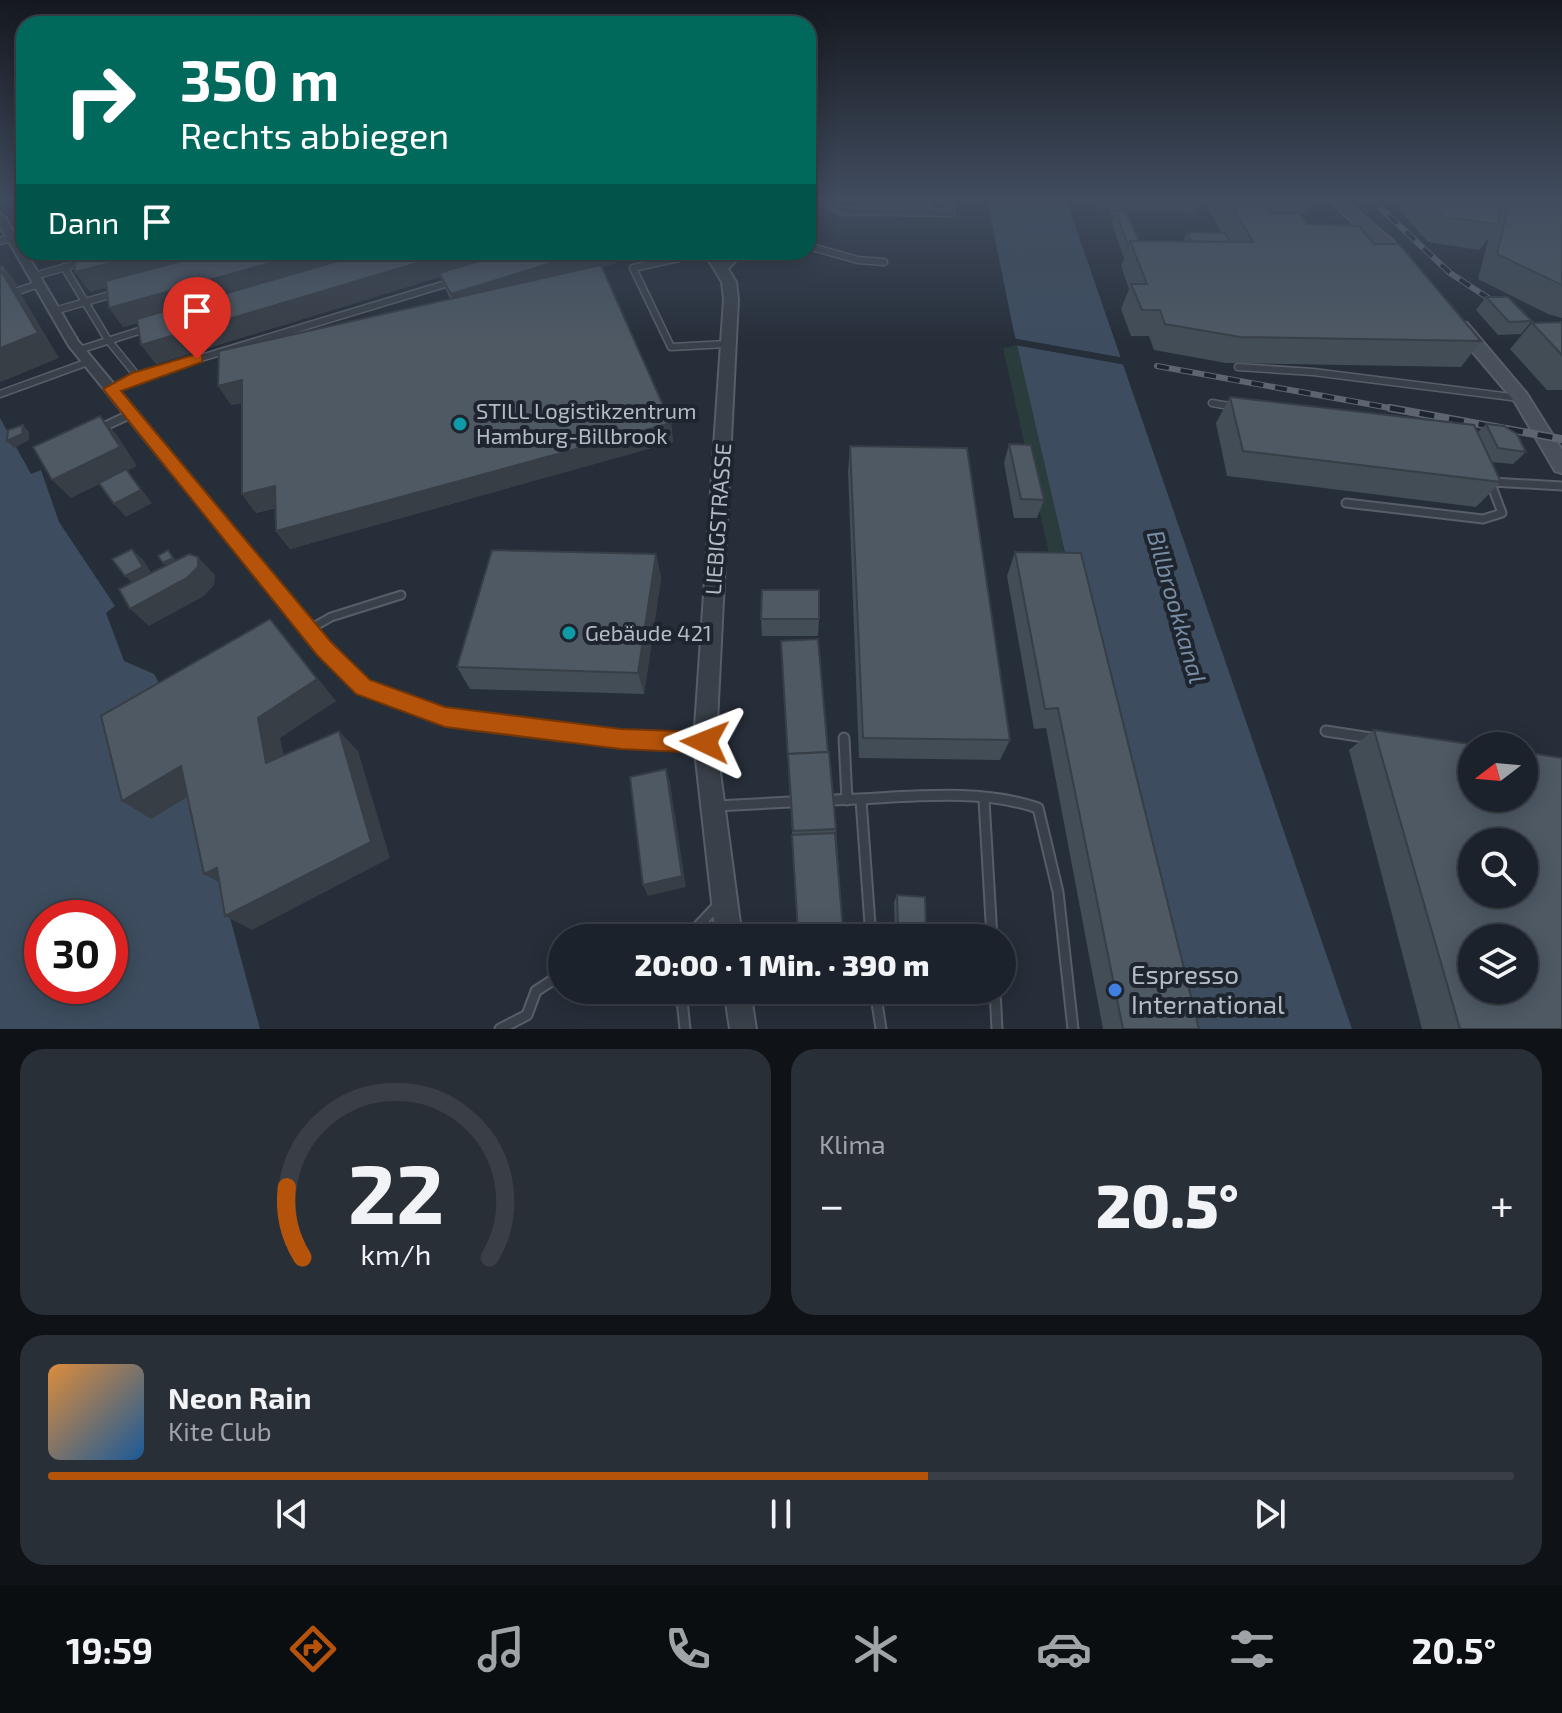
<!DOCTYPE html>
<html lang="de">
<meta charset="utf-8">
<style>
body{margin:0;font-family:"Exo 2",sans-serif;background:#292f37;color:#f1f3f6;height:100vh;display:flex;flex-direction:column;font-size:30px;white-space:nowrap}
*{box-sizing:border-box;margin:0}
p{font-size:26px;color:#a0a4a9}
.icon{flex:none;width:44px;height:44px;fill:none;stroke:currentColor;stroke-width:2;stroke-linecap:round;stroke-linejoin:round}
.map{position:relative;height:1029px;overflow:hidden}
.details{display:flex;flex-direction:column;gap:20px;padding:20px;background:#0f1318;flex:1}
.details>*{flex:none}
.banner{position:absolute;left:16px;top:16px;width:800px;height:244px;border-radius:24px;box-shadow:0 4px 20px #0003,0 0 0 2px #3a3f47;background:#00695c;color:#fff;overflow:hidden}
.needle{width:52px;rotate:254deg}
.buttons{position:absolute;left:1458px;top:732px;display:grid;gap:16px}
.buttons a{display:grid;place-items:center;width:80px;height:80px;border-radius:50%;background:#1c222b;box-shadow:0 4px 20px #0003,0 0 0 2px #3a3f47;font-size:40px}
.speed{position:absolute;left:24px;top:900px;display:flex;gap:16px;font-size:40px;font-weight:700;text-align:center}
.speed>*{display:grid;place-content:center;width:104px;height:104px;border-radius:50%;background:#1c222b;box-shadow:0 4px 20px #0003,0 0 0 2px #3a3f47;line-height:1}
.speed .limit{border:12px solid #d22;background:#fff;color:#111}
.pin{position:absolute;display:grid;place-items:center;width:68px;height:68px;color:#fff;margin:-82px -34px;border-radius:50% 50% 50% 0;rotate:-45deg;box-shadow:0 0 8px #0007}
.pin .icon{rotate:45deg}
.me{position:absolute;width:88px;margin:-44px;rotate:272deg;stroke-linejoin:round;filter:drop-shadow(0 0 6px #0008)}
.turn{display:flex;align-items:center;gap:28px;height:168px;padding:0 32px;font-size:36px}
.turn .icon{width:104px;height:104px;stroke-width:2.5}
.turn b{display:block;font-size:56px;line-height:68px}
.then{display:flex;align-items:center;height:76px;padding:0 32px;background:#0003;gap:16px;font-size:30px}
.big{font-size:60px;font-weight:800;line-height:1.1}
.details .widget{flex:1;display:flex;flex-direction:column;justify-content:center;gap:12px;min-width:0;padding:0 28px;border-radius:24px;background:#292f37}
.details .dial{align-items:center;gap:0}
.dial svg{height:208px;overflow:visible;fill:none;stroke:#3a3f47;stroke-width:7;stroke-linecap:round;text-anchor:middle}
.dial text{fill:#f1f3f6;stroke:none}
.song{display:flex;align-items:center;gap:24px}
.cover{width:96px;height:96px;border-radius:12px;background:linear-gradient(135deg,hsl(30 70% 55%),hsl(210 70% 35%))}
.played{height:8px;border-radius:4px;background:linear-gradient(90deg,#b45309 60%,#3a3f47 60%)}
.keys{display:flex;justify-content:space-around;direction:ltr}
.heat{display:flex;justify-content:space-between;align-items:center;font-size:44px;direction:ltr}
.details .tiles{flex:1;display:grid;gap:20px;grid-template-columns:1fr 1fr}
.widget:last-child{grid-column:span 2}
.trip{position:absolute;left:548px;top:924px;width:468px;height:80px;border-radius:40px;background:#1c222b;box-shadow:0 4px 20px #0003,0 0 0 2px #3a3f47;font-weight:800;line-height:80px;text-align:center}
.tabs{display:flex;height:128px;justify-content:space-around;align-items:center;background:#0b0e11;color:#a0a4a9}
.tabs .icon{width:56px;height:56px}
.tabs .current{color:#b45309}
.tabs b{font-size:36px;color:#f1f3f6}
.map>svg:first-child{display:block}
</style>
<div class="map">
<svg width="1562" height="1029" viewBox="0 0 1562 1029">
<rect width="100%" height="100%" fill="#262e39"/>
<polygon fill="#2b3c3c" points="1018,345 1070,576 1054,576 1003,348"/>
<g fill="#3d4d5f" fill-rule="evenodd">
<polygon points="987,199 1066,199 1352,1029 1175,1029 1012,323"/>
<path d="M0,418L31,474L41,470L59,522L115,606L106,613L124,661L154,674L174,710L260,1029H0ZM42,918H110V986H42Z"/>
</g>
<polygon fill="#262e39" points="1012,338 1125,358 1126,365 1014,345"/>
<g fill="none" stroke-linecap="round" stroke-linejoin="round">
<g stroke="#575e67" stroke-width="9">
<g id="service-far2">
<polyline points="818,199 840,211 951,213 949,199"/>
<polyline points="0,241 12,238"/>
<polyline points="808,246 858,260 884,262"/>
<polyline points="706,252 633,268 671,347 727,344"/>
<polyline points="64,267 108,340 138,377"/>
<polyline points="34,276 84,262"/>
<polyline points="0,297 39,284"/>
<polyline points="54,311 113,294"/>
<polyline points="79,350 145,329"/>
<polyline points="1238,367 1313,372 1519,398"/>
<polyline points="111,389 138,377 452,282"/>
<polyline points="0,394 88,362"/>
<polyline points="1212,403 1235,407"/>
</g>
</g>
<g stroke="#575e67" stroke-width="11">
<g id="service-far1">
<polyline points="101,428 131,414"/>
<polyline points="1492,482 1562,486"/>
<polyline points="1346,503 1483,519 1502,513 1491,484"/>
<polyline points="310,629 331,617 401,595"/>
</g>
</g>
<g stroke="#575e67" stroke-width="13">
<g id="service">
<polyline points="1326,731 1371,738"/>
<polyline points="844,738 847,800"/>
<path d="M830,800C897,799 974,786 1038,808L1058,892L1073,1029"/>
<polyline points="861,800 871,938"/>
<polyline points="984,800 992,938"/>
<polyline points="716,806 790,802"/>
<polyline points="687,938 719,904"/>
<polyline points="681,990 685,1029"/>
<polyline points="875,990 881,1029"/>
<polyline points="995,990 997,1029"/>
<polyline points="500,1029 527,1015 536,991 562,974"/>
</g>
</g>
<g stroke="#575e67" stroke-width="4">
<polygon id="minor" points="0,214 5,217 78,341 330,643 369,682 445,709 621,731 705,734 711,736 714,742 711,748 705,750 621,747 445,725 357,692 318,653 69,346 0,226"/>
</g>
<g stroke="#575e67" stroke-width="4">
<g id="tertiary">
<polygon points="704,252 718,252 722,259 729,252 744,252 728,269 736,282 738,299 716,742 742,938 716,938 694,742 724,299 722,282"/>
<polygon points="724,990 750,990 756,1029 730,1029"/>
</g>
</g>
<g stroke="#575e67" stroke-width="4">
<g id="secondary">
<polygon points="1328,199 1343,199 1393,241 1414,264 1411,267 1401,267"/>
<polygon points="1461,322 1467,323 1527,394 1562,450 1562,473 1555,471 1515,402 1455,331 1453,327"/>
</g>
</g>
<use href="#service-far2" stroke="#394049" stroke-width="6"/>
<use href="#service-far1" stroke="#394049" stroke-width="7"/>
<use href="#service" stroke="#394049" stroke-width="9"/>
<use href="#minor" fill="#394049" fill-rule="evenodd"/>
<use href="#tertiary" fill="#394049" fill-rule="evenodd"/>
<use href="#secondary" fill="#48505c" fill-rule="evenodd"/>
<g stroke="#5c6570" stroke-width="6">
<g id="rail-far1">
<polyline points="1371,199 1450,273 1505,309"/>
<polyline points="1157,366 1401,410"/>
</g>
</g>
<g stroke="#5c6570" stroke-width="8">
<polyline id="rail" points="1390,408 1562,439"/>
</g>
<use href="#rail-far1" stroke="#1e252e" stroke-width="4" stroke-dasharray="12" stroke-linecap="butt"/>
<use href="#rail" stroke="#1e252e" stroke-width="5" stroke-dasharray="15" stroke-linecap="butt"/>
</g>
<g fill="#434d56">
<polygon points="861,199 934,199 932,210 862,209"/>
<polygon points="1093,199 1201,199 1195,213 1176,211 1120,211 1139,241 1185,241 1184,238 1187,232 1222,233 1205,202 1207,199 1313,199 1305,213 1279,213 1307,224 1374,244 1481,341 1461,367 1226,363 1154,350 1149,336 1131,336 1121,309 1129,289 1121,266 1124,259 1112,223 1114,215 1111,215 1108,209 1097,209"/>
<polygon points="1405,199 1501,199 1501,204 1505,199 1562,199 1562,318 1548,314 1478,279 1489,237 1479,250 1428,242 1399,209"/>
<polygon points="54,252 602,268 671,423 673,442 290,549 276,531 276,508 256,513 242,494 242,403 231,405 450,299 440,277 156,364 138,323 123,327 106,287 90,292 74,256 60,260"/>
<polygon points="1486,297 1532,321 1521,334 1498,335 1476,310"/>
<polygon points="1562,322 1562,390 1547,390 1510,349 1532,323"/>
<polygon points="1230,397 1477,433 1486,424 1526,452 1513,464 1491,462 1501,482 1476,507 1227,476 1216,423"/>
<polygon points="1009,444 1044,500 1037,518 1014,518 1004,463"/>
<polygon points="850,446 1010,740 1000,760 859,758 848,471"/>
<polygon points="1015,552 1199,1029 1103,1029 1046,728 1034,729 1007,576"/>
<polygon points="656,554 661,578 644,694 470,689 457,667"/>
<polygon points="761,619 819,619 818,636 762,636"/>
<polygon points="781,641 836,829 843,931 842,937 798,938"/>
<polygon points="1374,730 1562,1029 1422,1029 1349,750"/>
<polygon points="897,895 926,928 922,935 895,933 894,902"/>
</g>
<g fill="#373e46">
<polygon points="54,252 91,252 60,260"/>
<polygon points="154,252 239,252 90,292 75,272"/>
<polygon points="310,252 386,252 123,327 109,308"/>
<polygon points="454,252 524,252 439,273 440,277 156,364 141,345"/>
<polygon points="587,252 651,252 458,314 451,294"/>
<polygon points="3,266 14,279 17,285 15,286 21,294 59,358 1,382 0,381 0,348"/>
<polygon points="242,380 255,400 231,405 218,386"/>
<polygon points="100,416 117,435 137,466 127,471 152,503 126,517 114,504 127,471 71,498 52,480"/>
<polygon points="671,423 673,442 290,549 276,531"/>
<polygon points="23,425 29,432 29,440 14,448 7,441"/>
<polygon points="275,486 288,504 256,513 242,494"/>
<polygon points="132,549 144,561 155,579 138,588 125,576"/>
<polygon points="168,550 179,564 169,569 163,563"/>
<polygon points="656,554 661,578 644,694 638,673"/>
<polygon points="198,557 215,575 214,585 204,596 149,626 130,609"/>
<polygon points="270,619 289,642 336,701 280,738 289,782 266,763 258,718"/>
<polygon points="339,731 358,751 390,858 252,930 225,916"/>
<polygon points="181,766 207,785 151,819 122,801"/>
<polygon points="666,769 670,783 686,887 648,896 643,885"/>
<polygon points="217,868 232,889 204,874"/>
</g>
<g fill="#4e5964" stroke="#373e46" stroke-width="2" fill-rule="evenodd">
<polygon points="1228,199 1261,199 1269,213 1300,213 1307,224 1359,226 1374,244 1399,244 1481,341 1240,337 1165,324 1160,310 1142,310 1131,284 1147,284 1130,241 1253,242"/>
<polygon points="1428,199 1501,199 1498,224 1445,217"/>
<polygon points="1510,199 1562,199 1562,285 1497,254"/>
<polygon points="1116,211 1126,211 1139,241 1130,241 1128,246"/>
<polygon points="1187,232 1225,233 1230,242 1191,241"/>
<polygon points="74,252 154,252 75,272"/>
<polygon points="215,252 310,252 109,308 106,281"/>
<polygon points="369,252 454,252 141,345 137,319"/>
<polygon points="509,252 587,252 451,294 439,273"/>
<polygon points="601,265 671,423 276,531 275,486 242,494 242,380 218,386 219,351"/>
<polygon points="3,266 6,273 4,273 0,269 0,267"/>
<polygon points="0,269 38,333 0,348"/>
<polygon points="1486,297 1508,297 1532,321 1509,322"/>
<polygon points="1562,322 1562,355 1532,323"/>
<polygon points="1230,397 1474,425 1501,482 1243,451"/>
<polygon points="100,416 120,447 52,480 33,447"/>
<polygon points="1486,424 1504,426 1517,434 1526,452 1498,448"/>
<polygon points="23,425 22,434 7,441 8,430"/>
<polygon points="1009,444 1031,445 1044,500 1021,499"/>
<polygon points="850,446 967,448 1010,740 863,738"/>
<polygon points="126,469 141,490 114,504 99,483"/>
<polygon points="132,549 143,567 125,576 112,559"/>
<polygon points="168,550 173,558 163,563 158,556"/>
<polygon points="492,550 656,554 638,673 457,667"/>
<polygon points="1015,552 1081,553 1199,1029 1123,1029 1058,708 1045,709"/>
<polygon points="189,554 198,557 198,567 187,578 130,609 119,589"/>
<polygon points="762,590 819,590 819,619 761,619"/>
<polygon points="270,619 317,679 258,718 266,763 339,731 371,842 225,916 217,868 204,874 181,766 122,801 101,716"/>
<polygon points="818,639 828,752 788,754 788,759 781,641"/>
<path d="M1374,730L1483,746H1472V798H1524V752L1562,758V1029H1460ZM1472,842H1524V894H1472ZM1472,938H1524V990H1472Z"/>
<polygon points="829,752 836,829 793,831 788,754"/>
<polygon points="666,769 682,876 643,885 630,777"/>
<polygon points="835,833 843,931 798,933 792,835"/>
<polygon points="897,895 925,897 926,928 898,926"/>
</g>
<linearGradient id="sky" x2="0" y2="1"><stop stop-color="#15191f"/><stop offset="0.58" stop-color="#414c5f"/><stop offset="1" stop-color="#414c5f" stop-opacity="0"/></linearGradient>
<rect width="1562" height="343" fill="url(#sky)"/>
<polygon fill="#b45309" stroke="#753606" stroke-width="2" points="197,354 202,355 202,362 121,391 331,642 370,680 445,707 621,729 705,732 712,735 716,742 712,750 705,753 621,749 445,727 356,694 317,655 103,389 132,373"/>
<g fill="#0f9aa8" stroke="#1e252e" stroke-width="3">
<circle cx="460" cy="424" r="8"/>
<circle cx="569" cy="633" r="8"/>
</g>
<circle fill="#3f7fe0" stroke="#1e252e" stroke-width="3" cx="1115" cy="990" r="8"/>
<g text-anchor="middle" stroke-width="8" stroke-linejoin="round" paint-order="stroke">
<g font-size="22" fill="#b5bbc5" stroke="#1e252e" text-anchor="start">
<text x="476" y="419">STILL Logistikzentrum<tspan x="476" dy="25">Hamburg-Billbrook</tspan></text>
<text x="585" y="641">Gebäude 421</text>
</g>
<g font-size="22" fill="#b5bbc5" stroke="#1e252e">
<text transform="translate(718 519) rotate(-86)" y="8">LIEBIGSTRASSE</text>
</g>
<g font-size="24" font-style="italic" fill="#798da4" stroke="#1e252e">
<text transform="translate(1176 607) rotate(74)" y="8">Billbrookkanal</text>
</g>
<g font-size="26" fill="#b5bbc5" stroke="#1e252e" text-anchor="start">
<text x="1131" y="984">Espresso<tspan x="1131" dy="30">International</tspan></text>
</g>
</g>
</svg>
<div class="buttons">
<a><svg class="needle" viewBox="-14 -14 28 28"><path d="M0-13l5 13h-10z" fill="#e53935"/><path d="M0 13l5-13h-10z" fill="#a0a4a9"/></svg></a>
<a><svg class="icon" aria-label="search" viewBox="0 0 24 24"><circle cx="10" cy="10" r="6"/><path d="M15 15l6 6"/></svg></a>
<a><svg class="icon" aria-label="layers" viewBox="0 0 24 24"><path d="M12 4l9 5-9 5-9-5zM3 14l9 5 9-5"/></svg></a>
</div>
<div class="speed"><div class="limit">30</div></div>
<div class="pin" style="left:197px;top:359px;background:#d93025"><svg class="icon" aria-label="arrive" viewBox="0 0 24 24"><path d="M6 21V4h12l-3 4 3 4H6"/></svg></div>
<svg class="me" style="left:705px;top:742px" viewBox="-20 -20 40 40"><path d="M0-17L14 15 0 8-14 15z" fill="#b45309" stroke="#fff" stroke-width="4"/></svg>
<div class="trip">20:00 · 1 Min. · 390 m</div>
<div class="banner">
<div class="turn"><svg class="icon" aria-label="right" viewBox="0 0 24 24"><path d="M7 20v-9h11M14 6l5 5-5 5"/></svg><div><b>350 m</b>Rechts abbiegen</div></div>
<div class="then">Dann<svg class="icon" aria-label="arrive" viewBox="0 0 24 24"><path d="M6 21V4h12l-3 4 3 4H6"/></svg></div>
</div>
</div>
<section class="details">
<div class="tiles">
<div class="widget dial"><svg viewBox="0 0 100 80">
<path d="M14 69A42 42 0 1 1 86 69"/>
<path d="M14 69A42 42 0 0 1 8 42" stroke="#b45309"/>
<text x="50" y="56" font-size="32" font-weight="700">22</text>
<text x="50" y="72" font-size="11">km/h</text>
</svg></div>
<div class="widget"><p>Klima</p>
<div class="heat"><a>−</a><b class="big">20.5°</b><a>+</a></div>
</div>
<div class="widget">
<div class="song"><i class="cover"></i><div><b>Neon Rain</b><p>Kite Club</p></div></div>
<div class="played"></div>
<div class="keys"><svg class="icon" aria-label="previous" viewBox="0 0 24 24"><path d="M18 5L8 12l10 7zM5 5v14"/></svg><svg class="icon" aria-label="pause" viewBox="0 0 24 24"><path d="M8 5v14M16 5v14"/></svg><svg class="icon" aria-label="next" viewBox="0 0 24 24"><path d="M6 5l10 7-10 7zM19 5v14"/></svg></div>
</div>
</div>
</section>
<nav class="tabs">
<b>19:59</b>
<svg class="icon current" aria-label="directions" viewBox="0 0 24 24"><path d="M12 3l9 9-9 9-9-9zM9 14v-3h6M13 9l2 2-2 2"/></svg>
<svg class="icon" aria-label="music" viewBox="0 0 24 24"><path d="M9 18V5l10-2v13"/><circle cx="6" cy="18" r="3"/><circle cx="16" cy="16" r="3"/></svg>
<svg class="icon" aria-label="phone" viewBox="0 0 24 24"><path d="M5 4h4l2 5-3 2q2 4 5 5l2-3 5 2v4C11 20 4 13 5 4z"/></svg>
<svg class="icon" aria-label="climate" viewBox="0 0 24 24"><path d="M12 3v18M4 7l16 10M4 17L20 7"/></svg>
<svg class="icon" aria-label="car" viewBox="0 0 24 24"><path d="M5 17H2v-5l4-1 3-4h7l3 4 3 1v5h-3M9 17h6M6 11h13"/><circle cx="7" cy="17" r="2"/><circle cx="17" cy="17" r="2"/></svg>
<svg class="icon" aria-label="filters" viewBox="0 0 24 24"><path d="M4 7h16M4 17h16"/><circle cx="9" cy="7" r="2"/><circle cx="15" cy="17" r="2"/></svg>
<b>20.5°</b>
</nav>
